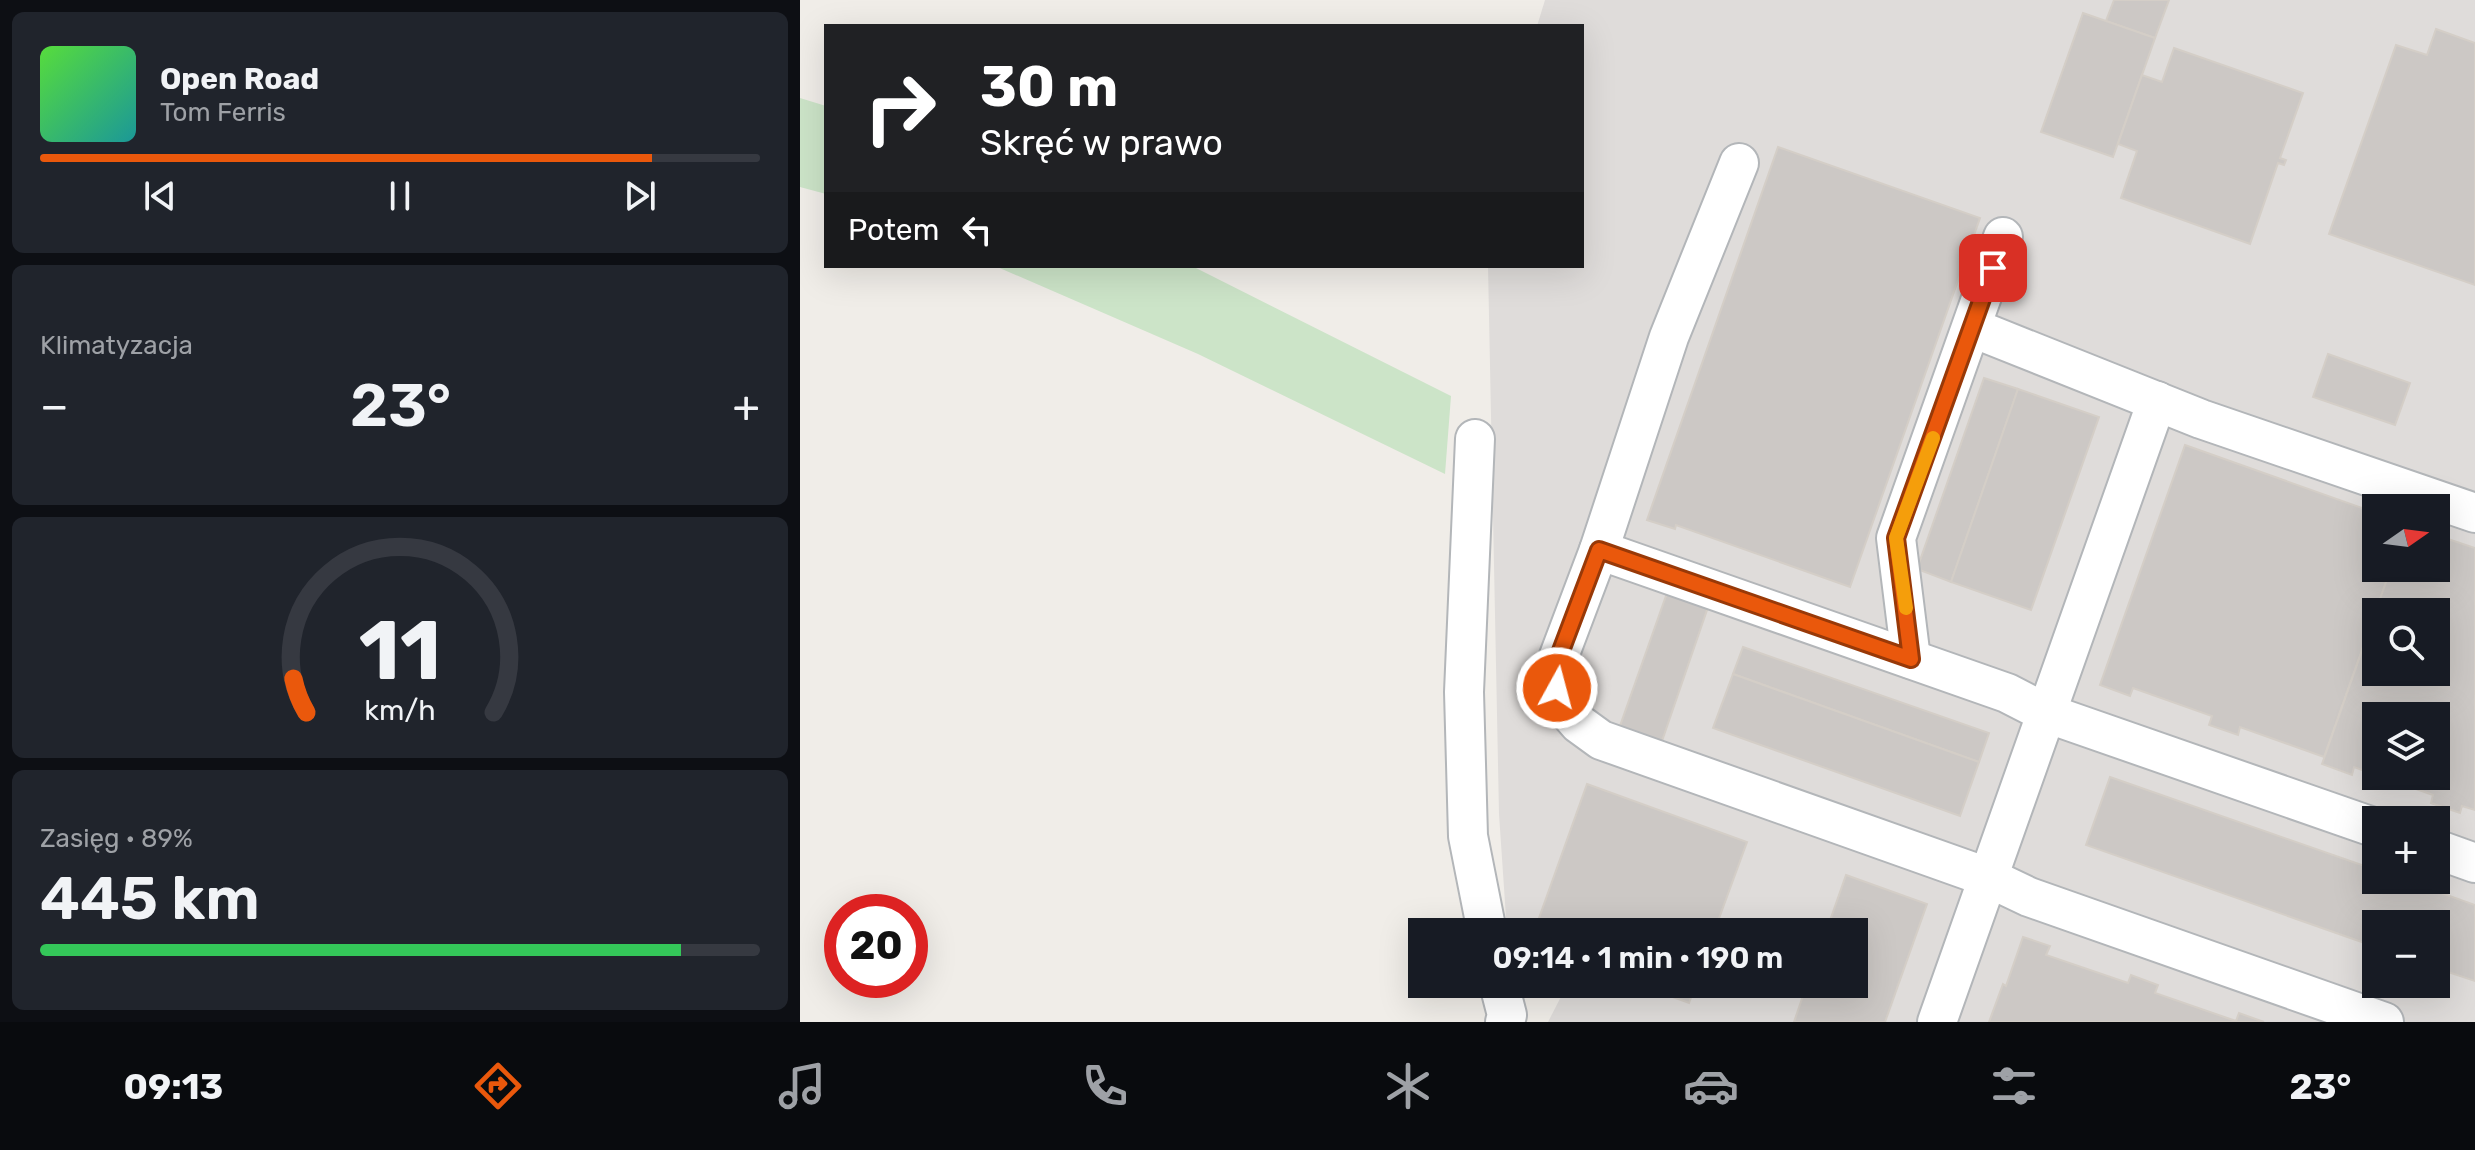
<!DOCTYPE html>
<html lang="pl">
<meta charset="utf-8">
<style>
body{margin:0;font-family:Rubik,sans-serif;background:#20242c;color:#f1f3f6;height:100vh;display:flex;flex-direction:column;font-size:30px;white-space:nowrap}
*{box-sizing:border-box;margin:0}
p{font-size:26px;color:#9ea1a6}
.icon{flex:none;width:44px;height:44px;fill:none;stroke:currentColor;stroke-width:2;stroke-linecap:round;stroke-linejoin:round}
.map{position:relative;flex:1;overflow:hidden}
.drawer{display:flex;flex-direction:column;gap:12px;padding:12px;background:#0d0f14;width:800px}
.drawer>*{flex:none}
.hud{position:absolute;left:24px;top:24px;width:760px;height:244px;border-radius:0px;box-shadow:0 8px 32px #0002;background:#202124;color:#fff;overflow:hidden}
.needle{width:52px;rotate:76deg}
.buttons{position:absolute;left:1562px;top:494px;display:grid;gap:16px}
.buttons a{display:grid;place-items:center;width:88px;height:88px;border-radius:0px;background:#171b24;box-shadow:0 8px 32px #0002;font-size:40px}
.speed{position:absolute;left:24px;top:894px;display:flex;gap:16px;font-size:40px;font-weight:700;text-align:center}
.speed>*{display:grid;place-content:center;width:104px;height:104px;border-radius:50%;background:#171b24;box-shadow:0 8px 32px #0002;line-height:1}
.speed .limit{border:12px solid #d22;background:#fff;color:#111}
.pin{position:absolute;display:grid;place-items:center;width:68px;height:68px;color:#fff;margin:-34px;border-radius:16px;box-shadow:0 4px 12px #0006}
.me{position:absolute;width:88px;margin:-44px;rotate:7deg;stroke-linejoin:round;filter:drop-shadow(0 0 6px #0008)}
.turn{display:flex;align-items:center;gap:28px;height:168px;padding:0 24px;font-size:36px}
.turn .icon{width:104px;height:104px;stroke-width:2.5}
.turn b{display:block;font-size:56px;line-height:68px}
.then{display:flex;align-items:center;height:76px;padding:0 24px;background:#0003;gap:16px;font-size:30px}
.big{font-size:60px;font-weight:600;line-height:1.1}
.drawer .widget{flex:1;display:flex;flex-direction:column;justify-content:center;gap:12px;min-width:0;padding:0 28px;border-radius:12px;background:#20242c}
.drawer .dial{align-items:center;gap:0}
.dial svg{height:208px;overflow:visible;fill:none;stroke:#363941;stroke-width:7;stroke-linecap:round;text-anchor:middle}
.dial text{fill:#f1f3f6;stroke:none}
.song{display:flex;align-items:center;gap:24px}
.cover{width:96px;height:96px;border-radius:12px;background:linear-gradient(135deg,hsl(110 70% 55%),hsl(180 70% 35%))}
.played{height:8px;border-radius:4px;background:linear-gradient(90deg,#ea580c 85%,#363941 85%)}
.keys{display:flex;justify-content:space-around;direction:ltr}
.heat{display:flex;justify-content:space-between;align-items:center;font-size:44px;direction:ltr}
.charge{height:12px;border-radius:6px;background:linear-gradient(90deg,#34c759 89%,#363941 0)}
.trip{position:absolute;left:608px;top:918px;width:460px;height:80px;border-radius:0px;background:#171b24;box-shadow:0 8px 32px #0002;font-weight:600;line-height:80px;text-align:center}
.tab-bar{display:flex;height:128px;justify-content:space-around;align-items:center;background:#090b0e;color:#9ea1a6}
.tab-bar .icon{width:56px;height:56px}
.tab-bar .current{color:#ea580c}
.tab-bar b{font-size:36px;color:#f1f3f6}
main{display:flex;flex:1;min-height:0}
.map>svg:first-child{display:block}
</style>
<main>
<section class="drawer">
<div class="widget">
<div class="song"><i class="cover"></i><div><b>Open Road</b><p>Tom Ferris</p></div></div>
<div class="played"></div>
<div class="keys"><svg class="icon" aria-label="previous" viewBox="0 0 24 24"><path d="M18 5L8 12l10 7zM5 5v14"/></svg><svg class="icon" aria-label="pause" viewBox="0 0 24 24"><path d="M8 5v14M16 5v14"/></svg><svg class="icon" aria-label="next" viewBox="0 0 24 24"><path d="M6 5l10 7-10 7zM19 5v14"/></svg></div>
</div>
<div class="widget"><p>Klimatyzacja</p>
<div class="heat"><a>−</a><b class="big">23°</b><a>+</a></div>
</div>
<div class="widget dial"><svg viewBox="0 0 100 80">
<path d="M14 69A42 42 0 1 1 86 69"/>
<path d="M14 69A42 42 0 0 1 9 56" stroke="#ea580c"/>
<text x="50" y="56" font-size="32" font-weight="700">11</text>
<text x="50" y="72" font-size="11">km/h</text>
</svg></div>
<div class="widget"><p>Zasięg · 89%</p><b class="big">445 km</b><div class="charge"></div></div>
</section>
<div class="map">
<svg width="1675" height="1022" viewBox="0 0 1675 1022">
<rect width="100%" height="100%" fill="#f0ede8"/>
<path fill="#dfdcda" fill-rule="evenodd" d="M745,0H1675V1022H748L766,987L760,984H1054V932H707L699,814L688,266H782V26H737ZM1576,508H1636V568H1576ZM1576,612H1636V672H1576ZM1576,716H1636V776H1576ZM1576,820H1636V880H1576ZM1576,924H1636V984H1576Z"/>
<g fill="#cce4c8">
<polygon points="0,98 26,106 26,194 0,187"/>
<polygon points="195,266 392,266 651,396 645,474 398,354"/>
</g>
<g fill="#ccc8c5" stroke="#d4cec7" stroke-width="2" fill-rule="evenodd">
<polygon points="1314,0 1369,0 1355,38 1306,21"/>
<polygon points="1283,13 1355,38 1313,157 1241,132"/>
<polygon points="1636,29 1675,43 1675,285 1529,234 1596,45 1627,55"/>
<polygon points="1374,48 1503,93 1480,158 1486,160 1484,165 1478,163 1450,244 1321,198 1337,151 1318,144 1342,75 1362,82"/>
<polygon points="978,147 1180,218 1050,587 876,525 875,529 847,520"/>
<polygon points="1528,354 1610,383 1595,425 1513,397"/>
<polygon points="1184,378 1218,389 1151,582 1117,569"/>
<polygon points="1218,389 1299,417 1231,610 1151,582"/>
<polygon points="1385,445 1576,513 1576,568 1591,568 1524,757 1440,727 1438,735 1409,725 1412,716 1333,688 1330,696 1300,685"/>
<path d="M1636,535L1675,548V810L1662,806L1660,813L1631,803L1633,795L1579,776H1636V716H1576V775L1554,767L1552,775L1522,764L1591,568H1636ZM1576,612H1636V672H1576Z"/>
<polygon points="867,593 908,607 862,741 820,726"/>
<polygon points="943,647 1189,733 1179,762 933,674"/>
<polygon points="933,674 1179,762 1160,816 913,728"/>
<polygon points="1310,777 1576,870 1576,880 1605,880 1675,905 1675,981 1636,968 1636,924 1576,924 1576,947 1286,845"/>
<polygon points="787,784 947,842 914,932 734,932"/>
<polygon points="1046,875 1127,904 1085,1022 994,1022 1007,984 1054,984 1054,932 1026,932"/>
<polygon points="1223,937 1250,946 1246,955 1328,983 1331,975 1358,985 1355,993 1436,1021 1439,1013 1464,1022 1189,1022 1203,984 1206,986"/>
<polygon points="837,984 896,984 889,1003"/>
</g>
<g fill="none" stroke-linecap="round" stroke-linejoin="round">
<g stroke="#b3b6b9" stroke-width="42">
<g id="minor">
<polyline points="939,163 869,337 799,550 756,664 757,688 765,708 779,724 801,740 1187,877 1229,897 1584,1022"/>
<polyline points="1173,328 1401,419 1675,513"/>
<polyline points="675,439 664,692 668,836 687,932"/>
<polyline points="799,550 1207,693 1246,713 1576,828"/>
<polyline points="1111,659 1096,538 1203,237"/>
<polyline points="1636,849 1675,863"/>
<polyline points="699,984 707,1015 705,1022"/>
<polyline points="1137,1022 1357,401"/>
</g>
</g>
<use href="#minor" stroke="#fff" stroke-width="38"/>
</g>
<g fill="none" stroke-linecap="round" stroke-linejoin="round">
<g stroke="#983908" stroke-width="20">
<polyline id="route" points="757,688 756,664 799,550 1111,659 1096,538 1193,268"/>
</g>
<use href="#route" stroke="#ea580c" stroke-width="14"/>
<polyline stroke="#f59e0b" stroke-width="14" points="1106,608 1096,538 1133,438"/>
</g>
</svg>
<div class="buttons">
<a><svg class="needle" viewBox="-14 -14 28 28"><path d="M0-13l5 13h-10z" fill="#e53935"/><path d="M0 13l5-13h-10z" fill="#9ea1a6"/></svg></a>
<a><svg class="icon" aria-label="search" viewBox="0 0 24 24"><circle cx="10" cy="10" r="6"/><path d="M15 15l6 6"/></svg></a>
<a><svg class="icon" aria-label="layers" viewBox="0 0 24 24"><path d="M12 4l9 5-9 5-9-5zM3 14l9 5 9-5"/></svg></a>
<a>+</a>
<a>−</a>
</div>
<div class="speed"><div class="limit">20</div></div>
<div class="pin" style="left:1193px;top:268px;background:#d93025"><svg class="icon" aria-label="arrive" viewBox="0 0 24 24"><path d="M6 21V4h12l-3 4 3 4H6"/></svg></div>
<svg class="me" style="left:757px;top:688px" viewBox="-20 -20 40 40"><circle r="17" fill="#ea580c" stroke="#fff" stroke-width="3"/><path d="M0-11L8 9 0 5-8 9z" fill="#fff"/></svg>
<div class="trip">09:14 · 1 min · 190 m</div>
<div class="hud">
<div class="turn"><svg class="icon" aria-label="right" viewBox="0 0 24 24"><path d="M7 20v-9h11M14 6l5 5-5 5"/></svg><div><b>30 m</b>Skręć w prawo</div></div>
<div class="then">Potem<svg class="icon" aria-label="left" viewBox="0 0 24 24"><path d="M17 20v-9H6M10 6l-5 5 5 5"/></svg></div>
</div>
</div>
</main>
<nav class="tab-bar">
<b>09:13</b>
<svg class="icon current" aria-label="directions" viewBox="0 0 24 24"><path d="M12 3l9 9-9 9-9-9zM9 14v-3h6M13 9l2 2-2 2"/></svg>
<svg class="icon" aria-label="music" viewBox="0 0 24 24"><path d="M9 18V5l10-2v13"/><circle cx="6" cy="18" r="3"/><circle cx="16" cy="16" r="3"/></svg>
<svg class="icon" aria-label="phone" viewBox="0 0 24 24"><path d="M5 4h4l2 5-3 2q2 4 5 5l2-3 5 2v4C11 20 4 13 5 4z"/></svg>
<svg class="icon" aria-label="climate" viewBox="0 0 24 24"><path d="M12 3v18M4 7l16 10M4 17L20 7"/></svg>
<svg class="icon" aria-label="car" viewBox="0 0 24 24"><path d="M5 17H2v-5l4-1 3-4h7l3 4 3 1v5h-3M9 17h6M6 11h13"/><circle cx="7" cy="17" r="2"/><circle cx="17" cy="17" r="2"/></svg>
<svg class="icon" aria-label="filters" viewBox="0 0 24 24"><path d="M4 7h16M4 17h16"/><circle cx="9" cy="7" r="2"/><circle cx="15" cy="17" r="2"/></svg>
<b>23°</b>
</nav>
